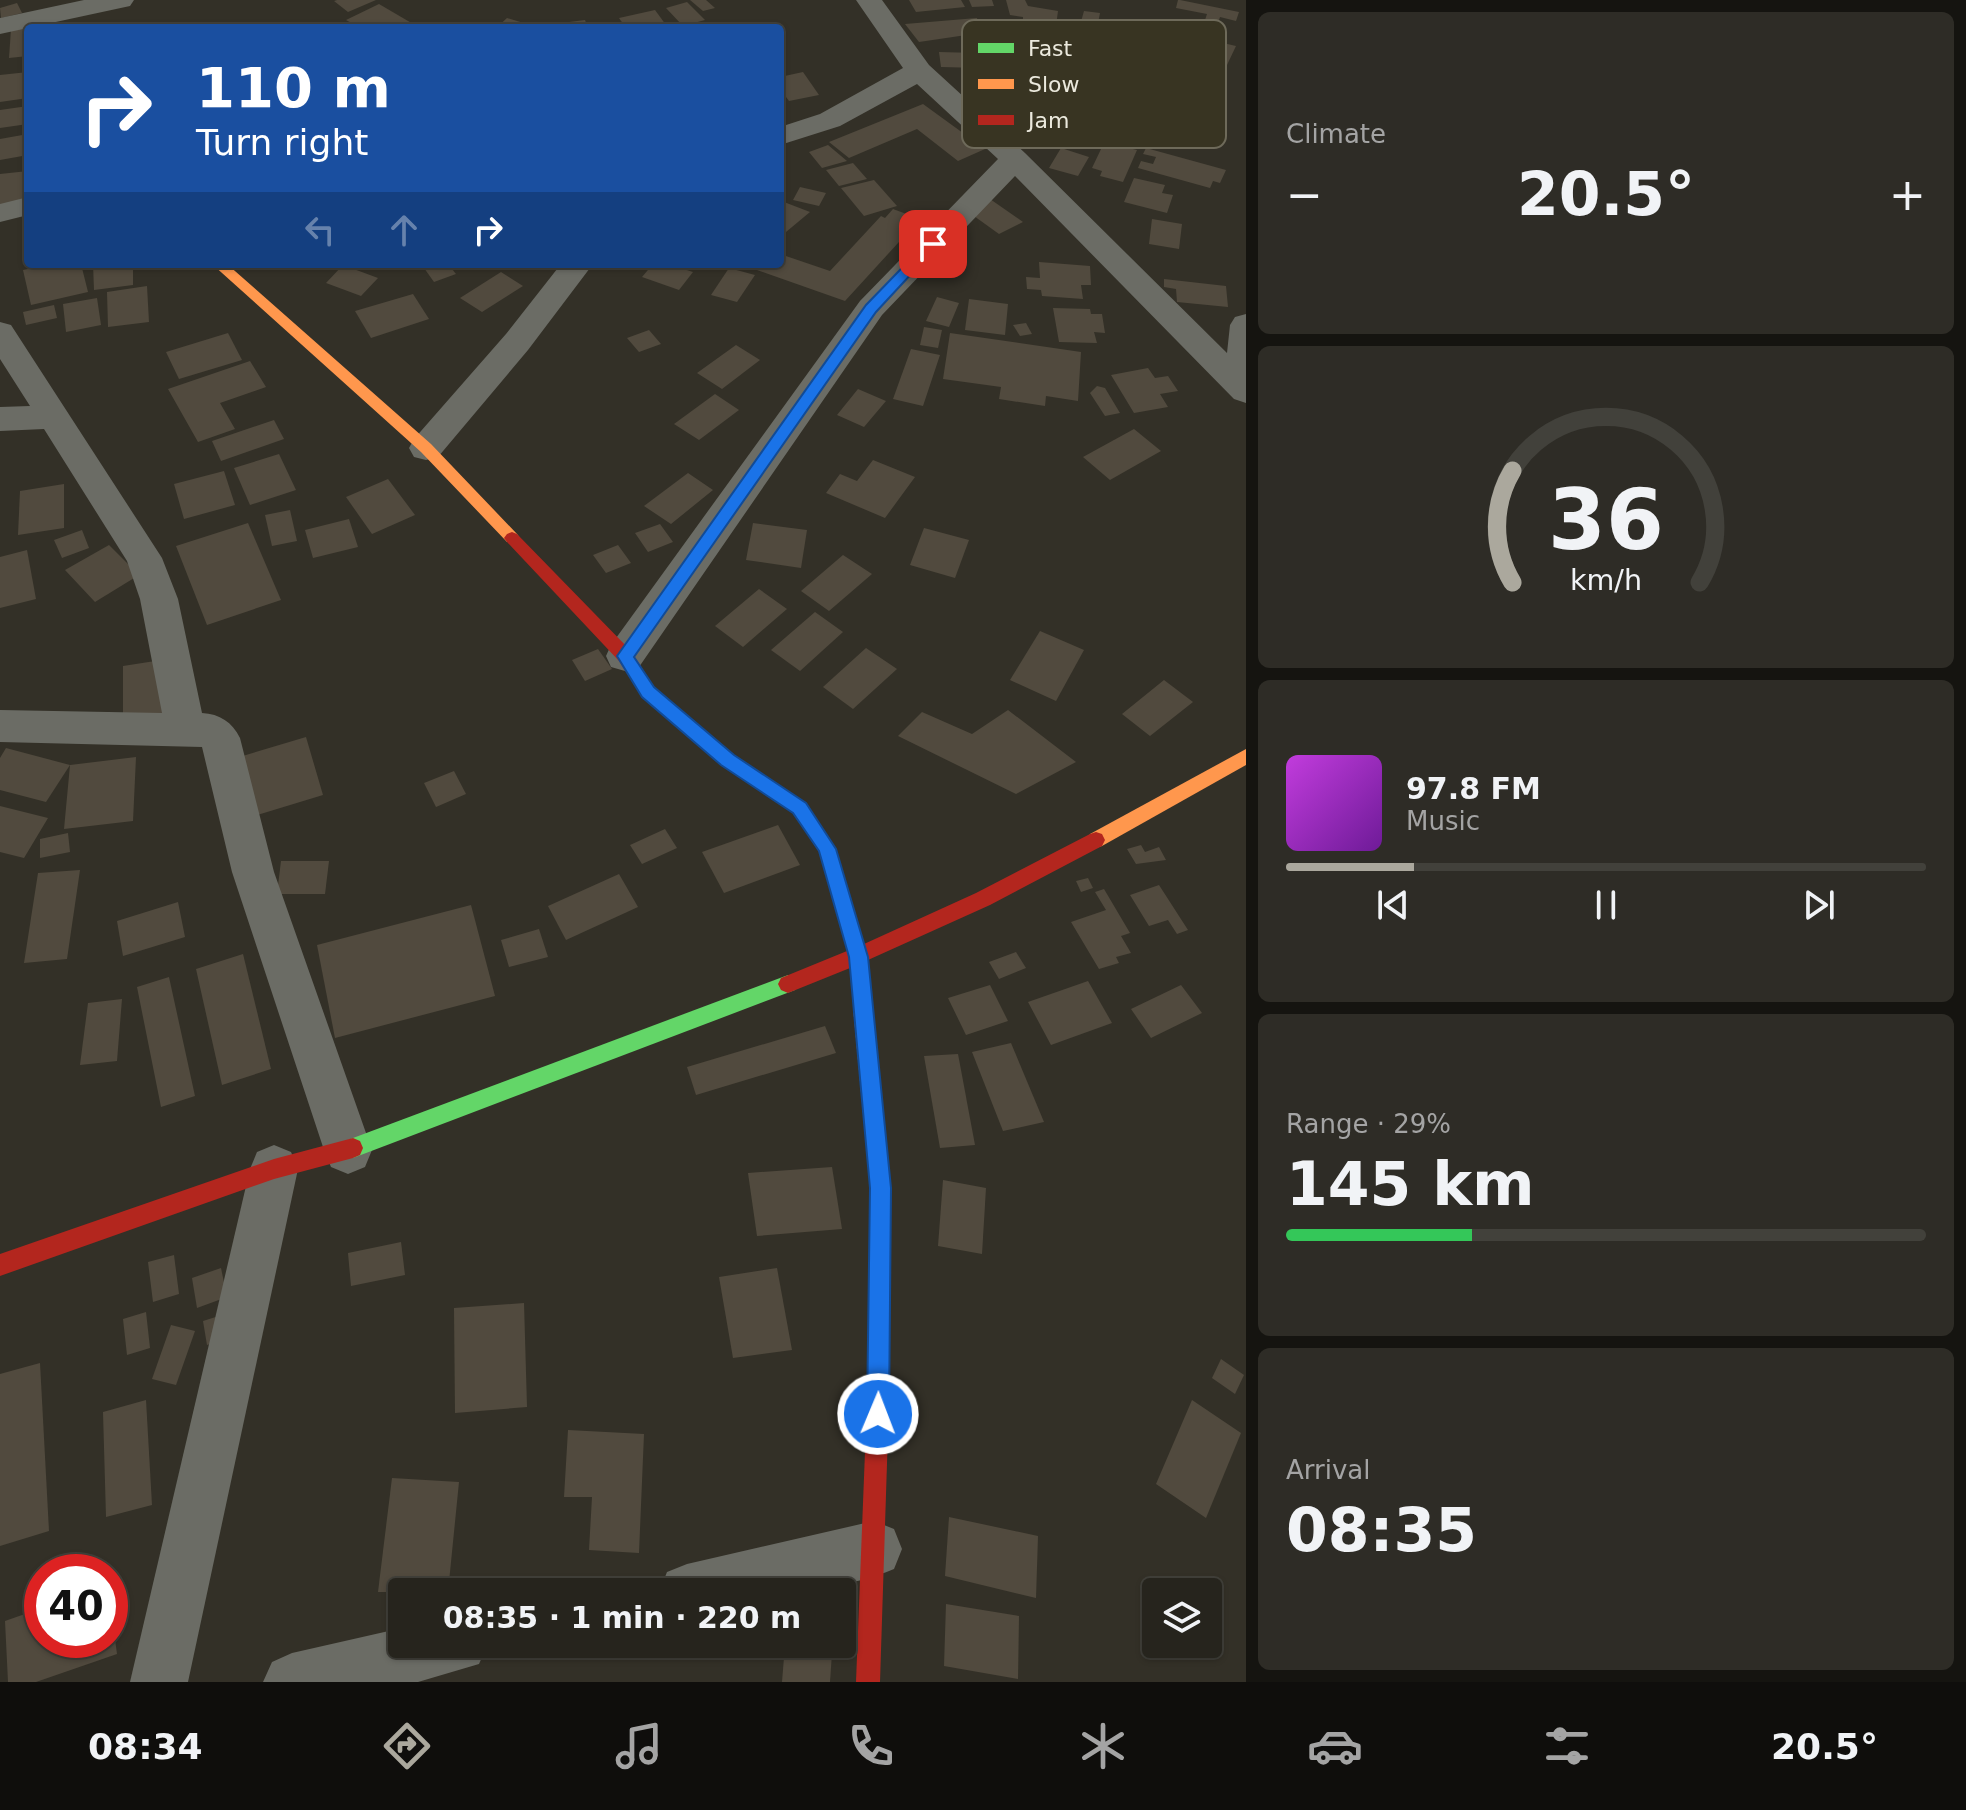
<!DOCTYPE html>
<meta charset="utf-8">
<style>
body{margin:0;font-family:"DejaVu Sans",sans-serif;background:#2e2c26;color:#f1f3f6;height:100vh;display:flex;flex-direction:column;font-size:30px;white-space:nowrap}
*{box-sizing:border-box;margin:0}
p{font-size:26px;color:#a4a4a4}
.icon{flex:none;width:44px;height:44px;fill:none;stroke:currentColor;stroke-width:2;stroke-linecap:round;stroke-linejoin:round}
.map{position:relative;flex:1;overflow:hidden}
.drawer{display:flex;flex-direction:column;gap:12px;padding:12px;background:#151410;width:720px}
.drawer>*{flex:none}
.banner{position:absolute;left:24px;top:24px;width:760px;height:244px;border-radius:8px;box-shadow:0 2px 6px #0004,0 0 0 2px #42413b;background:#1a4fa0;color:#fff;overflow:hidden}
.controls{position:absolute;left:1142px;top:1578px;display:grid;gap:16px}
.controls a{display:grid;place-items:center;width:80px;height:80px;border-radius:8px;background:#26241d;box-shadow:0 2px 6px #0004,0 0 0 2px #42413b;font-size:40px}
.speed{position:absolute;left:24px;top:1554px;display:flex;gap:16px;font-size:40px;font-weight:700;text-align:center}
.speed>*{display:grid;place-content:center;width:104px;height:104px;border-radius:50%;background:#26241d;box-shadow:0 2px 6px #0004,0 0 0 2px #42413b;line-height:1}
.speed .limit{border:12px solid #d22;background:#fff;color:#111}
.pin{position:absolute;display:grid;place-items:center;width:68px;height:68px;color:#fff;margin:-34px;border-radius:16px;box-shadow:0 4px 12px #0006}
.me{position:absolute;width:88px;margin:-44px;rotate:1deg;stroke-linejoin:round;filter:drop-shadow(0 0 6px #0008)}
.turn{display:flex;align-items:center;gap:28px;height:168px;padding:0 40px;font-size:36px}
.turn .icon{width:104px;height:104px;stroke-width:2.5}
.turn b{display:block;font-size:56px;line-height:68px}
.lanes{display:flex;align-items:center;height:76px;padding:0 40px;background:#0003;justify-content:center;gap:40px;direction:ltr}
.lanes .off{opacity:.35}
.big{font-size:60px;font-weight:700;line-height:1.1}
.drawer .tile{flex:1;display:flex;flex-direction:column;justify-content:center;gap:12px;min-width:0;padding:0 28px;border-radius:12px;background:#2e2c26}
.drawer .dial{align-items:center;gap:0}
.dial svg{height:208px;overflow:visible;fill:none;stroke:#42413b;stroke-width:7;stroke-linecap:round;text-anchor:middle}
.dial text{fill:#f1f3f6;stroke:none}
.song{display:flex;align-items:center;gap:24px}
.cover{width:96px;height:96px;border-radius:12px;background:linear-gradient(135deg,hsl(290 70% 55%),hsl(280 70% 35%))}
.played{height:8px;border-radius:4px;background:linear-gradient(90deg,#aba89d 20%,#42413b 20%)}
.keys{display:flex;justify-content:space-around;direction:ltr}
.heat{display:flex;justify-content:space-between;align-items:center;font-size:44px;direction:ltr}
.charge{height:12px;border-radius:6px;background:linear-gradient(90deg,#34c759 29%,#42413b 0)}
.trip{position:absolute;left:388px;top:1578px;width:468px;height:80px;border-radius:8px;background:#26241d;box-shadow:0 2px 6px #0004,0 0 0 2px #42413b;font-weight:700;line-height:80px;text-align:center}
.menu{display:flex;height:128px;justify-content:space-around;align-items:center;background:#0f0e0c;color:#a4a4a4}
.menu .icon{width:56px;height:56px}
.menu .current{color:#aba89d}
.menu b{font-size:36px;color:#f1f3f6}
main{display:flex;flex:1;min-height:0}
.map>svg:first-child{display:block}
</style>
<main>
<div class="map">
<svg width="1246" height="1682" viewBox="0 0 1246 1682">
<rect width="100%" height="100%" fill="#333027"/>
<g fill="#514a3e">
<polygon points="337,0 376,0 348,12 334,1"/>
<polygon points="690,0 706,0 715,8 703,11"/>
<polygon points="909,0 961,0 965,7 916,12"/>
<polygon points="969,0 992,0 994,6 972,7"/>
<polygon points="1006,0 1025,0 1028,6 1058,11 1056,26 1023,22 1023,17 1010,15"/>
<polygon points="1178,0 1180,0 1239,12 1236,21 1220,17 1218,23 1205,20 1207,14 1176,8"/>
<polygon points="687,2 705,20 683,26 666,8"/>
<polygon points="17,3 22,13 1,18 0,8"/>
<polygon points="379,4 420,28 360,28 346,20"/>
<polygon points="655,10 666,25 626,28 619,18"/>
<polygon points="1084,11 1100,13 1097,28 1080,25"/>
<polygon points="507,18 537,27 537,28 496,28"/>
<polygon points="977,18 980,33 919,42 905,24"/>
<polygon points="995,19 1016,20 1018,28 1050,29 1053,50 1036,50 1037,55 1010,54 1009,42 989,41 987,28 996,29"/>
<polygon points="585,20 588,28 554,28 553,24"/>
<polygon points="28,27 28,56 9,58 11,29"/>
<polygon points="1206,39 1236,46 1227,65 1197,57"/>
<polygon points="939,52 977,53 980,68 941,67"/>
<polygon points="1191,70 1206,73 1200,86 1227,92 1220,106 1182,96"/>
<polygon points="997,71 1012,88 976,96 961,80"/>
<polygon points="28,72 28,98 0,102 0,75"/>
<polygon points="803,72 819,95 789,101 780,89 780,77"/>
<polygon points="923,104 985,149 958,161 917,129 849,158 829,142"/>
<polygon points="28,106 28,124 0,128 0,110"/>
<polygon points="1143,122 1176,127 1173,149 1139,144"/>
<polygon points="28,134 28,155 0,160 0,139"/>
<polygon points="1112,144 1137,150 1123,182 1100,176 1102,171 1092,168 1102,147 1110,149"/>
<polygon points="828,145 847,161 822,168 809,152"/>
<polygon points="1061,148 1089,157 1078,176 1049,168"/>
<polygon points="1146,148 1226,170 1220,183 1213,181 1210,188 1138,168 1141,161 1153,164 1156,157 1143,154"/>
<polygon points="853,163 867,179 839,186 826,170"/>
<polygon points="28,171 28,201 0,205 0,174"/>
<polygon points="1134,178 1165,185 1162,193 1173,195 1167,213 1124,202"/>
<polygon points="874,180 897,206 864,216 841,188"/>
<polygon points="800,187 826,193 819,206 793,200"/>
<polygon points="990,199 1023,222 999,234 967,211"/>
<polygon points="784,202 810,212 780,237 780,205"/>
<polygon points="893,209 920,219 845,301 740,264 780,264 780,254 830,271 881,216 885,218"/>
<polygon points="1152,219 1182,224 1179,249 1149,244"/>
<polygon points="1039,262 1090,266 1091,285 1081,285 1083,299 1042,296 1041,290 1027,289 1026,277 1040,278"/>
<polygon points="52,264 81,264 88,292 31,305 23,270"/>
<polygon points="93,264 133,264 133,285 94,290"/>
<polygon points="437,264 448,264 456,274 434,282 424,268"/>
<polygon points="653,264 668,264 693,272 679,290 642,277"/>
<polygon points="343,265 378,278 361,296 326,283"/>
<polygon points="729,268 755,275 737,302 711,295"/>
<polygon points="501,272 523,286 482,312 460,298"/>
<polygon points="1164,279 1226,286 1228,307 1177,302 1176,289 1164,287"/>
<polygon points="147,286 149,322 108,327 107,292"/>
<polygon points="413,294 429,319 371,338 355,311"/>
<polygon points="937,297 959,303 949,327 926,321"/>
<polygon points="97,298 101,325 66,332 63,304"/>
<polygon points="969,299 1008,304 1005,335 965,330"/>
<polygon points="54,305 57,318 26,325 23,312"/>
<polygon points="1053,308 1090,309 1091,314 1102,314 1105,333 1094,332 1097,343 1059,342"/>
<polygon points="1026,323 1032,334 1020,336 1013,325"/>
<polygon points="924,327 942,330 938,348 920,345"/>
<polygon points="649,330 661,344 639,352 627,338"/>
<polygon points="228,333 242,360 179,379 166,352"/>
<polygon points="950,333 1081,352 1078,401 1046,396 1045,406 999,399 1001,387 943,379"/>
<polygon points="736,345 760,360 722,389 697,373"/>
<polygon points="911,349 940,355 923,406 893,399"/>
<polygon points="250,361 266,387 220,403 235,429 198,442 168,389"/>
<polygon points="1148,368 1155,378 1168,376 1178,391 1160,394 1168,407 1134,413 1111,375"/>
<polygon points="1097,386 1105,388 1120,413 1105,416 1090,393"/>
<polygon points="858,389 886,401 864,427 837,415"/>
<polygon points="715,394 739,410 699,440 674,424"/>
<polygon points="274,420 284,439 221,461 212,441"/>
<polygon points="1134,429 1161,451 1110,480 1083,457"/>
<polygon points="279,454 296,490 250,505 234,468"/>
<polygon points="873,460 915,477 885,518 826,493 840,474 857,481"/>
<polygon points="224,471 235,505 184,519 174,484"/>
<polygon points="688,473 713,490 671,524 644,506"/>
<polygon points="388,479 415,515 372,534 346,497"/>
<polygon points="64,484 64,528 18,535 20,491"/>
<polygon points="290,510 297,541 272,546 265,515"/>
<polygon points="349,519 358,547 313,558 305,530"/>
<polygon points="248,523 281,600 207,625 176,546"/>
<polygon points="753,523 807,530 801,568 746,560"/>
<polygon points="660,524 673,542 648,552 635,533"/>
<polygon points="924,528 969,540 955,578 910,565"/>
<polygon points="82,530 89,548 62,558 54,540"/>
<polygon points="109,545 139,575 95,602 65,570"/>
<polygon points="618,545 631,563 606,573 593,555"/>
<polygon points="27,550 36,599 0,608 0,557"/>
<polygon points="843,555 872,574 829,611 801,591"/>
<polygon points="759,589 787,609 743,647 715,626"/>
<polygon points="815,612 843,632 800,671 771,650"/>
<polygon points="1040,631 1084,650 1056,701 1010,680"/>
<polygon points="866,648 897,669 853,709 823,687"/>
<polygon points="598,649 612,669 585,681 572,660"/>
<polygon points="168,659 169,719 123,726 123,666"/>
<polygon points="1164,680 1193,702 1150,736 1122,714"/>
<polygon points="1008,710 1076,762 1016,794 898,736 922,712 972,734"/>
<polygon points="306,737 323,795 251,817 236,758"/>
<polygon points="6,748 70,765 46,802 0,790 0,758"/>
<polygon points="136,757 133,821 64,829 70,765"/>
<polygon points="454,771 466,794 436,807 424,783"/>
<polygon points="0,806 48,818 24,858 0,852"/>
<polygon points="778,825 800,865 724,893 702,852"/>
<polygon points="665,829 677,848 642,864 630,845"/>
<polygon points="68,833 70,852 40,858 40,839"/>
<polygon points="1141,845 1145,852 1159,847 1166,860 1136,864 1127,849"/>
<polygon points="281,861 329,861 325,894 277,894"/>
<polygon points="80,870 67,959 24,963 38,873"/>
<polygon points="619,874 638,907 566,940 548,906"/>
<polygon points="1088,878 1093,888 1081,892 1076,881"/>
<polygon points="1159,885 1188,930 1177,934 1168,920 1149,926 1130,895"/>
<polygon points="1104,889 1130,933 1121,936 1131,953 1116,957 1119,963 1099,969 1071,922 1106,910 1095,892"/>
<polygon points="178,902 185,937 123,956 117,921"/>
<polygon points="471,905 495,996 335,1038 317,945"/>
<polygon points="539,929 548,957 509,967 501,940"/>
<polygon points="1016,952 1026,968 999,979 989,962"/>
<polygon points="243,954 271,1069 222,1085 196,969"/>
<polygon points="169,977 195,1096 161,1107 137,987"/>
<polygon points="1088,981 1112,1023 1051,1045 1028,1002"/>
<polygon points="990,985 1008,1021 966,1035 948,998"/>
<polygon points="1181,985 1202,1013 1151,1038 1131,1009"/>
<polygon points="122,999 117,1061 80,1065 88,1003"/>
<polygon points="825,1026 836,1053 696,1095 687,1067"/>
<polygon points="1011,1043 1044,1122 1003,1131 972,1052"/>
<polygon points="958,1054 975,1145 940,1148 924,1056"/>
<polygon points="832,1167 842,1229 757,1236 748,1173"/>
<polygon points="943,1180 986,1188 982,1254 938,1246"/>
<polygon points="401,1242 405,1275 351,1286 348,1253"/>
<polygon points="174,1255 179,1294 153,1302 148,1262"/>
<polygon points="221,1268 227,1297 197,1308 192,1278"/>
<polygon points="777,1268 792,1350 733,1358 719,1277"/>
<polygon points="524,1303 527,1407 455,1413 454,1308"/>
<polygon points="146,1312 150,1348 127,1355 123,1319"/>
<polygon points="222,1315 226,1339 207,1345 203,1321"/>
<polygon points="171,1325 195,1331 176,1385 152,1379"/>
<polygon points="1221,1359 1244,1375 1235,1394 1212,1378"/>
<polygon points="40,1363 49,1531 0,1546 0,1374"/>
<polygon points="146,1400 152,1505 106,1517 103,1412"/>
<polygon points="1192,1400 1241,1433 1206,1518 1156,1484"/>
<polygon points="568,1430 644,1434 639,1553 589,1550 592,1497 564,1497"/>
<polygon points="392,1478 459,1482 448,1592 378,1592"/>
<polygon points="949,1517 1038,1536 1036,1598 945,1576"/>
<polygon points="110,1602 117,1654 36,1682 8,1682 5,1621 42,1608 42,1640 110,1640"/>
<polygon points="946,1604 1019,1616 1018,1679 944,1666"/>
<polygon points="785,1645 832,1653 830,1682 782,1682"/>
</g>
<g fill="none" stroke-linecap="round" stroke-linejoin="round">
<g fill="#6b6c65" fill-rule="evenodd">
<polygon points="84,0 134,0 130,6 0,34 0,18"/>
<polygon points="856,0 882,0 929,65 1025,153 1227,353 1230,325 1235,317 1246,314 1246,403 1234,399 1015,176 882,315 639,667 625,671 611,667 606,656 611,645 860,301 998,159 917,84 840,126 780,145 780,127 820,114 903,68"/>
<polygon points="28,197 28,215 0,222 0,204"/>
<polygon points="561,264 593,264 528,350 438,457 426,460 414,457 409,448 414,439 506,334"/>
<path d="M0,322L11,325L162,558L178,599L202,713C220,714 232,722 240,738L274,872L372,1150L365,1167L348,1174L331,1167L324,1150L232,872L202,747L0,742V710L162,713L140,599L127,561L44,429L0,431V407L30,406L0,359Z"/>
<polygon points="274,1145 291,1152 298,1169 188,1682 130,1682 250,1169 257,1152"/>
<path d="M874,1521L894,1529L902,1549L894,1569C819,1600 738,1592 659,1592L667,1572L687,1564Z"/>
<polygon points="402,1628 402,1644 488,1644 479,1664 418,1682 263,1682 272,1662 292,1653"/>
</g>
<polygon fill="#63d668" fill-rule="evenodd" points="788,975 795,978 798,984 795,990 353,1158 346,1155 343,1148 346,1141 353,1138"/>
<g fill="#ff974d" fill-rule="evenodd">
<polygon points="212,264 227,264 431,444 517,534 520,538 517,542 507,542 421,452"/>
<polygon points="1246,749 1246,765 1102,846 1096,848 1090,846 1087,840 1090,834"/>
<polygon points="863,998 870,1001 873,1007 890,1188 889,1401 886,1409 878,1412 870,1409 867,1401 870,1188 853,1007 856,1001"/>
</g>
<g fill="#b3261e" fill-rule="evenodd">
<polygon points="512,532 517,534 631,651 654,687 734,755 805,803 836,849 864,944 976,893 1090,834 1096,832 1102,834 1105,840 1102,846 990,905 868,960 873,1007 870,1013 863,1016 856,1013 850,968 788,993 781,990 778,984 781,978 847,951 819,852 793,813 722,765 642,697 619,661 507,542 504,538 507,534"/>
<polygon points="353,1138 360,1141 363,1148 360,1155 353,1158 274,1179 0,1276 0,1254 274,1159"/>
<polygon points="878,1390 886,1393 889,1401 880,1682 856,1682 867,1401 870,1393"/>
</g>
</g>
<polygon fill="#1a73e8" stroke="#114b97" stroke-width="2" points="928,241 939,244 876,312 634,657 654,687 734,755 806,803 836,849 868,957 891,1188 889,1414 886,1422 878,1425 870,1422 867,1414 870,1188 849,957 819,851 793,813 721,765 642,697 617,656 866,305"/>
<rect x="962" y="20" width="264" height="128" rx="12" fill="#383422" stroke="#6e6a5a" stroke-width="2"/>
<rect x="978" y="43" width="36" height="10" fill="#63d668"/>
<rect x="978" y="79" width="36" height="10" fill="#ff974d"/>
<rect x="978" y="115" width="36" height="10" fill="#b3261e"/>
<g font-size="22" fill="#ebe9dd">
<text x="1028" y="56">Fast</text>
<text x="1028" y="92">Slow</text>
<text x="1028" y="128">Jam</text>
</g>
</svg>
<div class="controls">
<a><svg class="icon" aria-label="layers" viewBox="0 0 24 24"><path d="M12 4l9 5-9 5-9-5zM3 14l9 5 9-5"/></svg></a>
</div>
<div class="speed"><div class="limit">40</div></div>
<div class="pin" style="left:933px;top:244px;background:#d93025"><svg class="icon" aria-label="arrive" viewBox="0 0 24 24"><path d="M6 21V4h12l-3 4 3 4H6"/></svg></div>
<svg class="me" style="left:878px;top:1414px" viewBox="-20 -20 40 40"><circle r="17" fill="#1a73e8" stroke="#fff" stroke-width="3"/><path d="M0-11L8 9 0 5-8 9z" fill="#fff"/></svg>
<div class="trip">08:35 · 1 min · 220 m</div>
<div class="banner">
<div class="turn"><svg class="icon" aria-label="right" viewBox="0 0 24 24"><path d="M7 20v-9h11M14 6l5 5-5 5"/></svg><div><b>110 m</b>Turn right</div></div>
<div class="lanes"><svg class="icon off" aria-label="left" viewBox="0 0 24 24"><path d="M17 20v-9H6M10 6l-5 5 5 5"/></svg><svg class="icon off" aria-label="ahead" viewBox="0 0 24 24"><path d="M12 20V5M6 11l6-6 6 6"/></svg><svg class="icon" aria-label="right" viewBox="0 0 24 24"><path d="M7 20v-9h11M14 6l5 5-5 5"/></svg></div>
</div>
</div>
<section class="drawer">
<div class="tile"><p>Climate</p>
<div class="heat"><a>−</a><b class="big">20.5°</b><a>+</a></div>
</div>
<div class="tile dial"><svg viewBox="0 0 100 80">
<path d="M14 69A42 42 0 1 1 86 69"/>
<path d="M14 69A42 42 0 0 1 14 26" stroke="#aba89d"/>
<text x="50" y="56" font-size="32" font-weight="700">36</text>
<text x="50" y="72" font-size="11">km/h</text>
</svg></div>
<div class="tile">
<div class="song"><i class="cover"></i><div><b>97.8 FM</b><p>Music</p></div></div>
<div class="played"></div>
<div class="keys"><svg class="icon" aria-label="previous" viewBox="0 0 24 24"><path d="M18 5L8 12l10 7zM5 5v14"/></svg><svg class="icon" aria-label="pause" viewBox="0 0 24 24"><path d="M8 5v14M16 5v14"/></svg><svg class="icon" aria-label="next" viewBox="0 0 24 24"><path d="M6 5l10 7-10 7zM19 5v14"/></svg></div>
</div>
<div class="tile"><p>Range · 29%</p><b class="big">145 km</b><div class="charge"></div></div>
<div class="tile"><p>Arrival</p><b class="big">08:35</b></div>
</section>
</main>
<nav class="menu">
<b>08:34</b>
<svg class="icon current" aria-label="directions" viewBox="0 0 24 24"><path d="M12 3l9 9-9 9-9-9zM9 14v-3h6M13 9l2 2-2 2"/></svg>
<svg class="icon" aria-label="music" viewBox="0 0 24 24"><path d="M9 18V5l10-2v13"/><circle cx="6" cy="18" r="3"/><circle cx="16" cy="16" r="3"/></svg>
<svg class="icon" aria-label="phone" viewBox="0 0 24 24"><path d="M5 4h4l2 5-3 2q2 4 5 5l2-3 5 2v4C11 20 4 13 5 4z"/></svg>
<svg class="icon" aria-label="climate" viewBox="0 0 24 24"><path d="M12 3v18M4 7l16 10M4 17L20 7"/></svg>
<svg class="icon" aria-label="car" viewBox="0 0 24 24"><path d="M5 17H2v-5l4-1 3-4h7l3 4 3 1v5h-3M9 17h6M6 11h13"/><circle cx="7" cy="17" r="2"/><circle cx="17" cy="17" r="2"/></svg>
<svg class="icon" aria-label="filters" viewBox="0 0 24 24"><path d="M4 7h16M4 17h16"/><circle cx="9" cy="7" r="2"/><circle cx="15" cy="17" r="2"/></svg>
<b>20.5°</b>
</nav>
